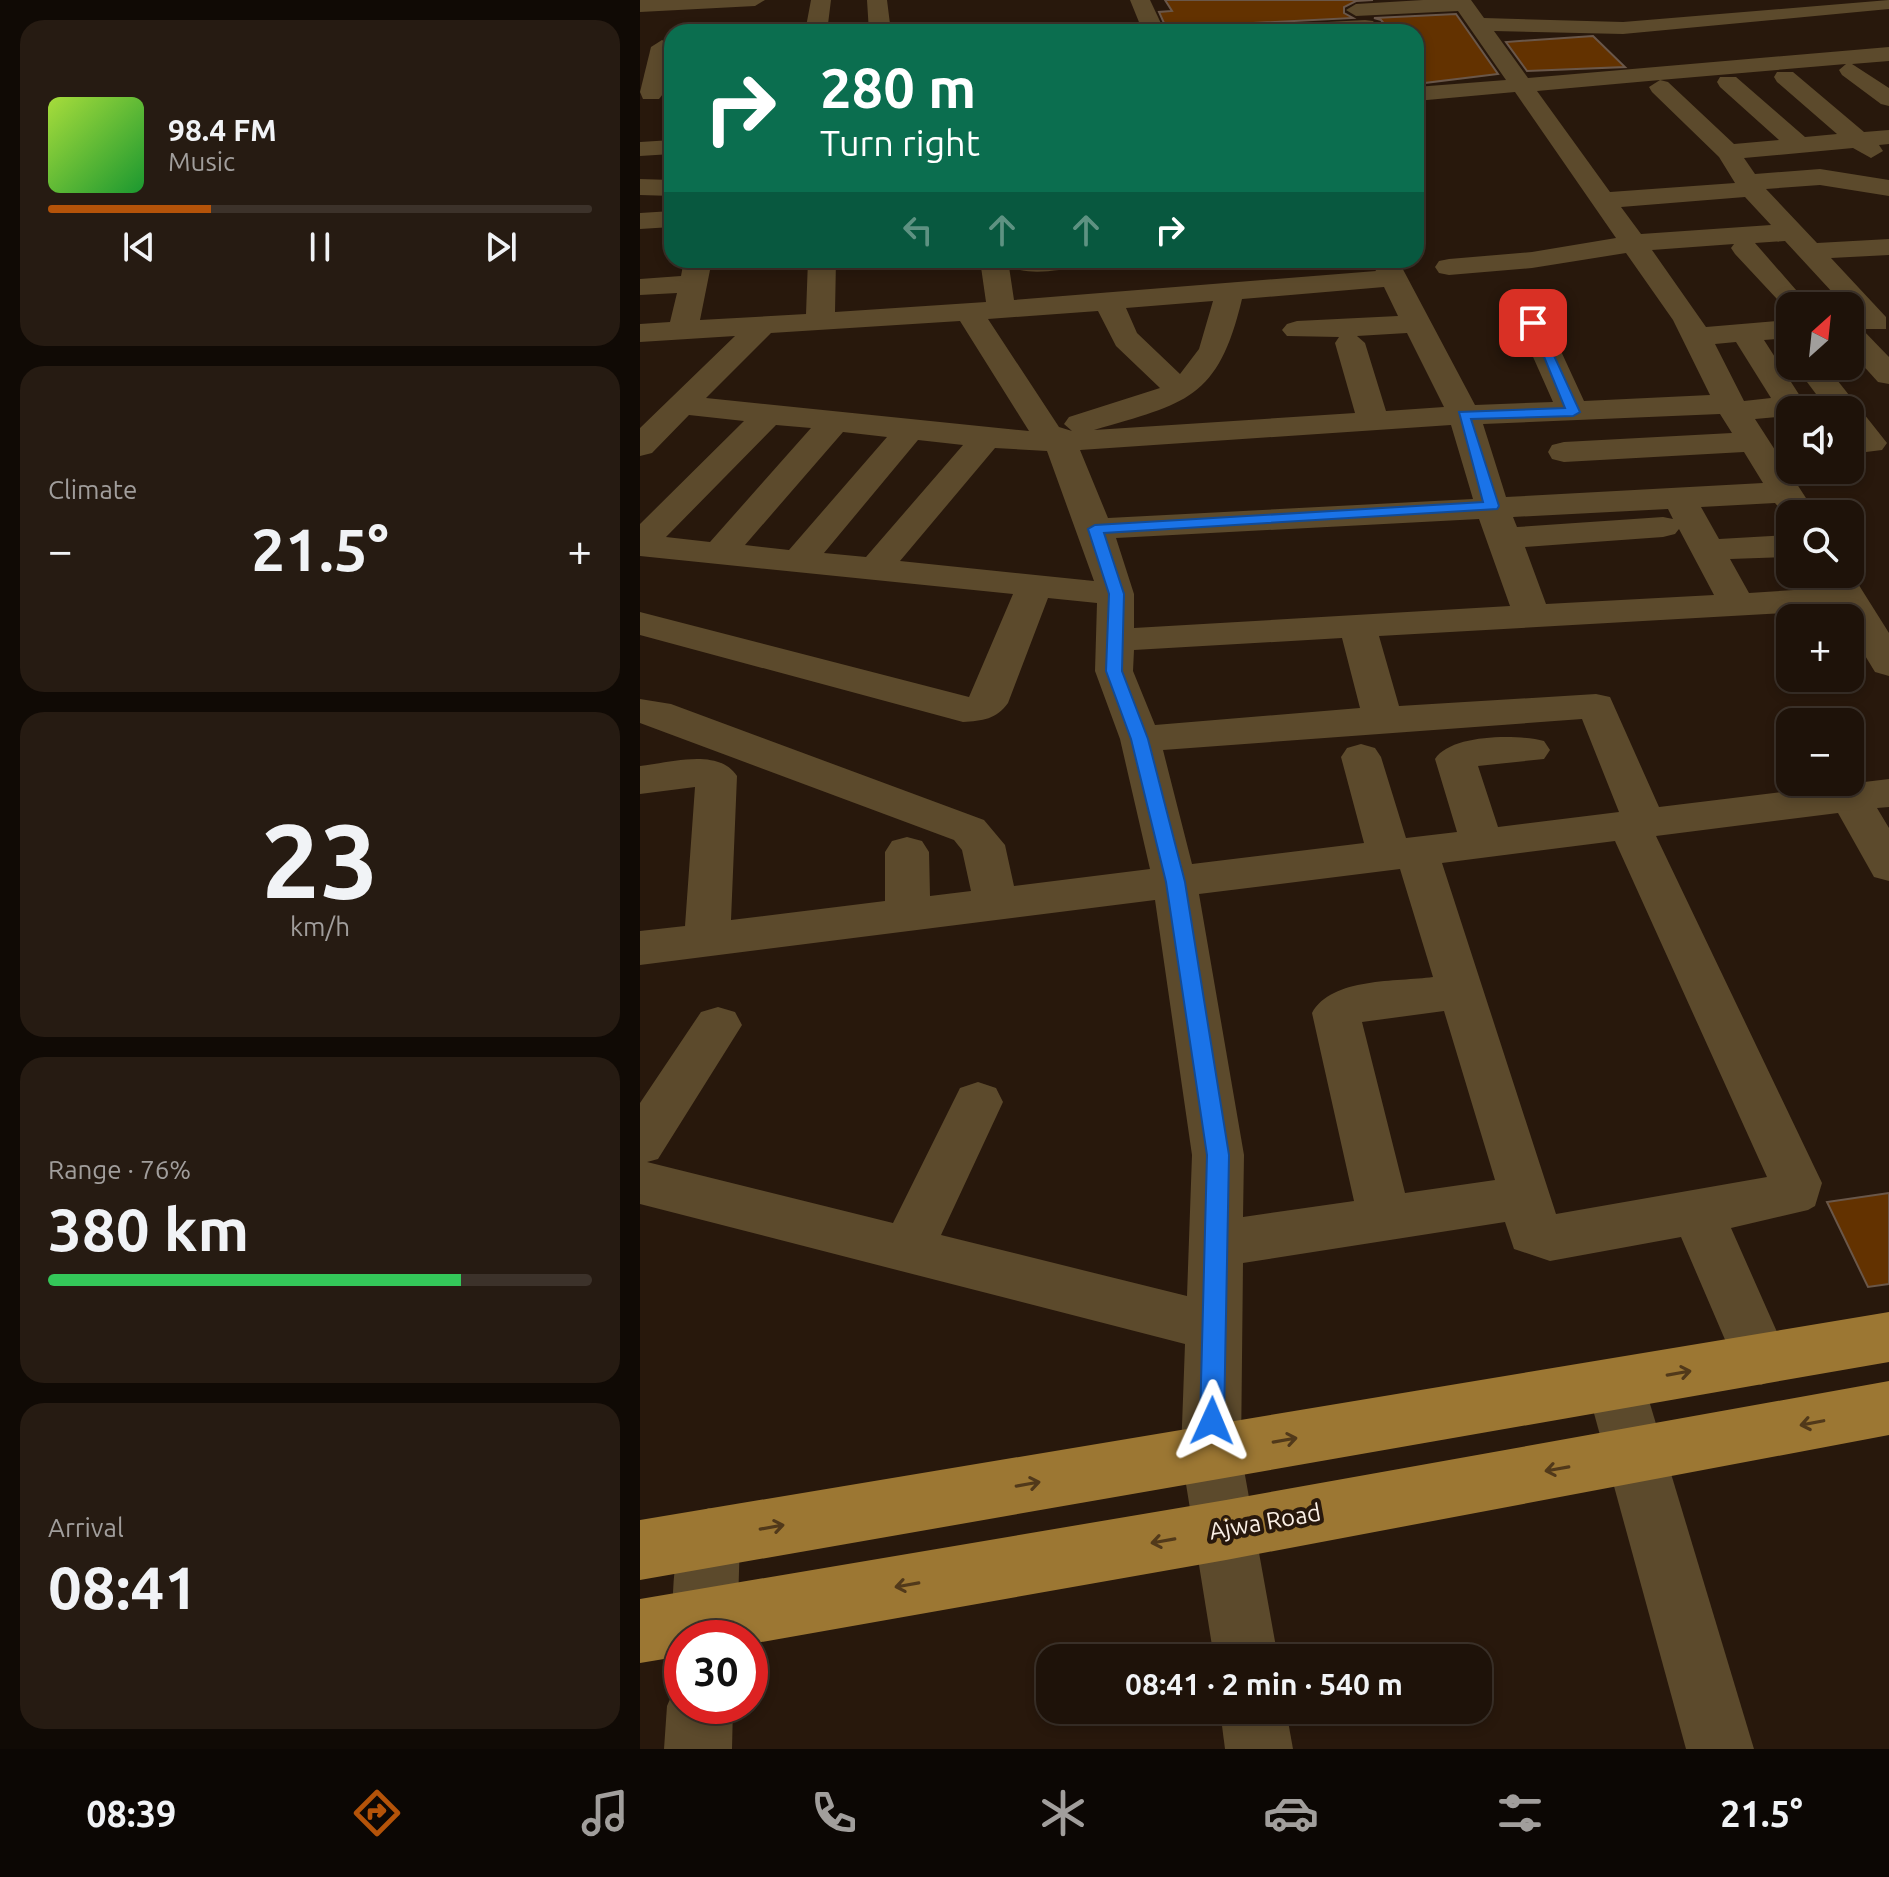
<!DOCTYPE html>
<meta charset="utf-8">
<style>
body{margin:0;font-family:Ubuntu,sans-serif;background:#261b12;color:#f1f3f6;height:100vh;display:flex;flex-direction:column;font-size:30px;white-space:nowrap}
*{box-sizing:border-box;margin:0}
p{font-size:26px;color:#a19e9c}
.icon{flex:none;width:44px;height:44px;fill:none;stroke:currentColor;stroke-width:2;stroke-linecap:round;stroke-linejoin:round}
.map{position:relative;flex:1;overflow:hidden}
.sheet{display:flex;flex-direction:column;gap:20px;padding:20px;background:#100a05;width:640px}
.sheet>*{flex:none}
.banner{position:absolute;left:24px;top:24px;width:760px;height:244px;border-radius:24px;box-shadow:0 4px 12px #0003,0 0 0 2px #3c322a;background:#0b6e4f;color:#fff;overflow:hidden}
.needle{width:52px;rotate:27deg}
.tools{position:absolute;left:1136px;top:292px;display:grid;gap:16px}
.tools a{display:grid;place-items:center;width:88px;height:88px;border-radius:16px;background:#1e1209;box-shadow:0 4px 12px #0003,0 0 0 2px #3c322a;font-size:40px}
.speed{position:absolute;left:24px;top:1620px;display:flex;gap:16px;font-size:40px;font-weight:700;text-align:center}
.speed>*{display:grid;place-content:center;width:104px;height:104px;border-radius:50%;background:#1e1209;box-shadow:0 4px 12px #0003,0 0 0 2px #3c322a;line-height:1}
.speed .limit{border:12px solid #d22;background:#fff;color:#111}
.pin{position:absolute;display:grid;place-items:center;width:68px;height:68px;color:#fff;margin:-34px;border-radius:16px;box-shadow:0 4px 12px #0006}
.me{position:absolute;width:88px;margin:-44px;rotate:1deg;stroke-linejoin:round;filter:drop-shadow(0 0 6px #0008)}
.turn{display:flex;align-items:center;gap:28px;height:168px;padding:0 24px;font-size:36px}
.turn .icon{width:104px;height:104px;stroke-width:2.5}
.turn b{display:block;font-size:56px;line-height:68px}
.lanes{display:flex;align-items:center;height:76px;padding:0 24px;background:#0003;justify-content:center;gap:40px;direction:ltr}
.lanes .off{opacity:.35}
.big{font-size:60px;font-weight:700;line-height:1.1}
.sheet .widget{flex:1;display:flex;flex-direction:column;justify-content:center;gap:12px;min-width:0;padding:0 28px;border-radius:24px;background:#261b12}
.sheet .dial{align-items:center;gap:0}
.dial b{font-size:104px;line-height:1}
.song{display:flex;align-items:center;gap:24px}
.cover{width:96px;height:96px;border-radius:12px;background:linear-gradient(135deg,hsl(80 70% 55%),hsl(130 70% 35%))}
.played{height:8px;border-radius:4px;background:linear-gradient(90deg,#b45309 30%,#3c322a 30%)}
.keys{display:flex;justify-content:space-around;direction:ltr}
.heat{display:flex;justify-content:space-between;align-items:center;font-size:44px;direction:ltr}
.charge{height:12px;border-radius:6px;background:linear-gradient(90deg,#34c759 76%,#3c322a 0)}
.trip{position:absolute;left:396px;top:1644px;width:456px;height:80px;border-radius:24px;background:#1e1209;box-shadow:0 4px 12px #0003,0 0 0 2px #3c322a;font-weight:700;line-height:80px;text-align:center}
.tab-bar{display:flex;height:128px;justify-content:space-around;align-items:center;background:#0c0704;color:#a19e9c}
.tab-bar .icon{width:56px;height:56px}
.tab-bar .on{color:#b45309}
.tab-bar b{font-size:36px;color:#f1f3f6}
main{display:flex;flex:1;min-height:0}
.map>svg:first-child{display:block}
</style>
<main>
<section class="sheet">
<div class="widget">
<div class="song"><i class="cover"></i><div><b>98.4 FM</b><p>Music</p></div></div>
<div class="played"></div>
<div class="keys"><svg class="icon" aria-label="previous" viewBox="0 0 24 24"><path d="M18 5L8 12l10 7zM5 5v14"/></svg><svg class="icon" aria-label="pause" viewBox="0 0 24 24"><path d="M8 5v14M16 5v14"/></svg><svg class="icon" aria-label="next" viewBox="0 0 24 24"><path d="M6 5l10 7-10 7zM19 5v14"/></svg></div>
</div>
<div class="widget"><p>Climate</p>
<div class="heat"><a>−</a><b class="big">21.5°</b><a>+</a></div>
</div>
<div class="widget dial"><b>23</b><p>km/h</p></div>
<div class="widget"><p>Range · 76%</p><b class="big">380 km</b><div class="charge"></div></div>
<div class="widget"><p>Arrival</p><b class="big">08:41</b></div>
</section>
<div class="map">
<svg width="1249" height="1749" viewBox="0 0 1249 1749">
<rect width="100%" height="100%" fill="#28180c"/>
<g fill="#633200" stroke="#6a5749" stroke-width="2">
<polygon points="525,0 733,0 716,1 704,7 704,13 713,18 613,23 599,32 528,32 519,12 532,11"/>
<polygon points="816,14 858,74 776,84 776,32 751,32 741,20 734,18"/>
<polygon points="953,36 985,67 887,71 866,42"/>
<polygon points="1249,1193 1249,1284 1228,1287 1187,1202"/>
</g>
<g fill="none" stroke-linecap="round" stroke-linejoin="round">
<g fill="#5c4a2c" fill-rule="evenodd">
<polygon points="0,0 125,0 115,6 0,12"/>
<polygon points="171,0 191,0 187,32 165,32"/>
<polygon points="227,0 247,0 251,32 229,32"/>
<polygon points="490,0 510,0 525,32 503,32"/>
<path d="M783,0H831L844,18L983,22L1249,0V9L983,34L854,31L888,78L1249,47V61L1212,64L1249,88V106L1241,104L1202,75L1199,70L1206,64L1020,80L1028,82L1094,144L1139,140L1080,87L1077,82L1080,77H1096L1165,137L1197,134L1137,82L1134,77L1137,72H1153L1224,132L1249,130V144L1239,145L1243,151L1231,158L1213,148L1104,158L1115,174L1180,169L1249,180V196L1180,185L1126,189L1177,243L1249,239V255L1191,258L1246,317V329H1226L1210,312V306H1205L1145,241L1115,243L1170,306H1150V313L1095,254L1091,248L1094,244L1012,250L1066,327L1150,320V338L1124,340L1160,396L1176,394L1155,366H1186L1247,443L1242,450L1210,454V410H1150V416L1115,419L1175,512L1150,514V520L1135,503L1061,507L1079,539L1150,535V557L1090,559L1109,593L1185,588L1176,574H1210V571L1249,633V676L1235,672L1210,631V618H1202L1197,610L739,636L759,706L956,694L970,697L1019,807L1249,779V807L1237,808L1249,828V881L1234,877L1198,813L1016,836L1182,1183L1175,1206L1168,1210L1091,1228L1149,1359L1141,1377L1121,1385L1101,1377L1041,1237L910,1261L874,1249L865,1222L603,1263L601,1453L638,1658H574L541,1453L545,1344L0,1204V1103L61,1012L78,1007L95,1012L102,1025L18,1159L7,1162L253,1223L320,1088L338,1082L356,1088L363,1102L301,1235L547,1296L552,1155L515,900L0,965V931L45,926L55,787L0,794V766C29,763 78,747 97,776L91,920L245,901V852L252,841L267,837L282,841L289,852L290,896L331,891L322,850L314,840L0,723V699L31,704L344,820L365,845L374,886L510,869L480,739L455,671L457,603L408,598L368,703C357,719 342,721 323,722L0,635V612L329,697L373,594L0,556V524L104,421L49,415L12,453L0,456V428L95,336L0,342V324L30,322L37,293L0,295V279L41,276L44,260H72L60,320L166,314L168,260H196L195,312L346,302L340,260H368L374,300L736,271L730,260H758L835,405L913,402L878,323L883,317H903L908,323L944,401L1070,395L1033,320L986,253L892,268L809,275L799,273L795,267L799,261L809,259L892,252L976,238L875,92L776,101V87L866,80L818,11L716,16L706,10L716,4ZM1020,80L1009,87L1012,92L1079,157L1095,183L970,192L897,91ZM1105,197L1131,225L1001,234L981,207ZM744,287L758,316L657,321L647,324L642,330L647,336L699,337L695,343L715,413L454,430C546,403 578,400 602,299ZM573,301L559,349L540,374L497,333L486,308ZM458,311L476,346L520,388L429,417L424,424L432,431L419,427L348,319ZM320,321L389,431L66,398L131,333ZM767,333L804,407L746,411L725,343L717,336ZM1096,342L1131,398L1104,401L1075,344ZM1080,414L1092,433L924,442L912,445L908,452L912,459L924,462L1104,452L1123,483L866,497L843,424ZM136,425L171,428L70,542L26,537ZM811,425L833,499L468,518L440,450ZM203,432L247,437L149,550L105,545ZM278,440L323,445L226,557L184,553ZM355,448L407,451L454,581L260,561ZM1028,509L1033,519L1023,517L877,527L873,517ZM839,519L870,606L494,628V594L476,538ZM1039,529L1074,595L906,604L885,547L1023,537L1035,534ZM702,638L720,708L515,725L493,671L494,650ZM942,719L979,812L858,827L838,766L904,759L910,750L904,741C877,734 811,734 795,759L817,832L766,838L741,757L735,748L721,744L707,748L701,757L724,843L552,864L523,750ZM975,841L1127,1177L916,1214L802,863ZM760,869L793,977C757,982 692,977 672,1013L714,1201L603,1217L604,1155L559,894ZM804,1011L855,1180L765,1193L722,1022Z"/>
<polygon points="725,20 733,21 741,32 602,32 613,26"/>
<polygon points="329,24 337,25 338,32 285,32 296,26"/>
<polygon points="22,40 32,46 23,94 19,99 3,99 0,92 11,47"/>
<polygon points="32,140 32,154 0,156 0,142"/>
<polygon points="0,179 32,180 32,196 0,195"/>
<polygon points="32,211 32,227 0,229 0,213"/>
<path d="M379,260H444L440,266C422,270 398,274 380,270L376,264Z"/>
<polygon points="1210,324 1220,327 1249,357 1249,384 1238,382 1210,351"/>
<polygon points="975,1358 995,1365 1004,1384 1114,1749 1046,1749 946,1384 955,1365"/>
<path d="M69,1508L91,1517L100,1538L97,1638H42V1660C27,1624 32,1553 47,1517Z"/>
<polygon points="42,1680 42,1706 93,1706 92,1749 24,1749 27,1706 37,1683"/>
<polygon points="580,1710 646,1710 653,1749 585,1749"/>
</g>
<g fill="#9c7733" fill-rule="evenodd">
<polygon points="1249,1312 1249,1362 0,1580 0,1520"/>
<polygon points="1249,1381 1249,1435 586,1560 110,1644 110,1638 42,1638 42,1656 0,1663 0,1599 586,1500"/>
</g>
</g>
<defs><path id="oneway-shaft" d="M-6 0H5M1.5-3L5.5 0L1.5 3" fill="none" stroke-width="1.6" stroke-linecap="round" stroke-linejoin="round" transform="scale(2)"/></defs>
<g stroke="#51391a">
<use href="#oneway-shaft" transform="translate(1039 1373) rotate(-10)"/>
<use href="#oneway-shaft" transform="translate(1172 1423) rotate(169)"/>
<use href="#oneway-shaft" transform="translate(645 1440) rotate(-10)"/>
<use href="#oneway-shaft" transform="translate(917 1469) rotate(170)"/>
<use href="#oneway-shaft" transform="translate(388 1484) rotate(-10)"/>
<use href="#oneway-shaft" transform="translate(132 1527) rotate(-10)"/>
<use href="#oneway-shaft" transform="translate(523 1541) rotate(170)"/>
<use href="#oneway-shaft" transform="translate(267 1585) rotate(170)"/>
</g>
<polygon fill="#1a73e8" stroke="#114b97" stroke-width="2" points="889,320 899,323 940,412 933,416 831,419 859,506 857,509 464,533 484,594 482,671 508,739 545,882 589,1155 584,1421 580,1429 572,1433 563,1429 560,1421 567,1155 526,882 491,739 466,671 469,594 448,529 455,525 843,502 819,412 925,408"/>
<g text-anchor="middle" stroke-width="8" stroke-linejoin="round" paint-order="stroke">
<g font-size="24" fill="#fbf0e7" stroke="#28180c">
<text transform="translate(625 1522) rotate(-10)" y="8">Ajwa Road</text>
</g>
</g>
</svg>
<div class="tools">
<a><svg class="needle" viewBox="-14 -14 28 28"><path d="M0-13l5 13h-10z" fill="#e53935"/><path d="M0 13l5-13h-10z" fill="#a19e9c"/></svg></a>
<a><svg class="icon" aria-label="sound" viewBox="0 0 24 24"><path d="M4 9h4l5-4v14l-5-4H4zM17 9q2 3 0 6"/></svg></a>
<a><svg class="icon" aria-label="search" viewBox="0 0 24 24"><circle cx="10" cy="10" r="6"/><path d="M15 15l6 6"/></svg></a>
<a>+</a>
<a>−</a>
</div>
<div class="speed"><div class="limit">30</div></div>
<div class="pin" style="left:893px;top:323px;background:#d93025"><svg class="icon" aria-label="arrive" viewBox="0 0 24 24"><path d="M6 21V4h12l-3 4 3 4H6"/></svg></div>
<svg class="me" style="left:572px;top:1421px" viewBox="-20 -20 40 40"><path d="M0-17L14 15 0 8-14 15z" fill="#1a73e8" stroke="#fff" stroke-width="4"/></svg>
<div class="trip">08:41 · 2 min · 540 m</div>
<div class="banner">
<div class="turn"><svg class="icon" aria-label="right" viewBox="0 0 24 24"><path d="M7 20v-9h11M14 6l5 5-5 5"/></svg><div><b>280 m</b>Turn right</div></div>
<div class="lanes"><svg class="icon off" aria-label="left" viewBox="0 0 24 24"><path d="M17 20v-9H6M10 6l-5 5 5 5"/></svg><svg class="icon off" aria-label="ahead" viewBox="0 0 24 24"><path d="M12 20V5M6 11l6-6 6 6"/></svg><svg class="icon off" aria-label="ahead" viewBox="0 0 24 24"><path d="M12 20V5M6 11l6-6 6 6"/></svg><svg class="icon" aria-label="right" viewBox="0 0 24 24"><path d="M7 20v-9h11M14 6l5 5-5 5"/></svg></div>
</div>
</div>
</main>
<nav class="tab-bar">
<b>08:39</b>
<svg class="icon on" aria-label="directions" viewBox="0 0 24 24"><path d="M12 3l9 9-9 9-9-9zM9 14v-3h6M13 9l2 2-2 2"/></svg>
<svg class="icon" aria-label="music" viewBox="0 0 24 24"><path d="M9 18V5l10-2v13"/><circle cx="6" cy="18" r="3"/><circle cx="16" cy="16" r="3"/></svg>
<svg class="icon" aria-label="phone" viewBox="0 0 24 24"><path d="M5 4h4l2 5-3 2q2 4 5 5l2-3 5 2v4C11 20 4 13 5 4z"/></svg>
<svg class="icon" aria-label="climate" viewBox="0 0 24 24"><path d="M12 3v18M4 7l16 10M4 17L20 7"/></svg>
<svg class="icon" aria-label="car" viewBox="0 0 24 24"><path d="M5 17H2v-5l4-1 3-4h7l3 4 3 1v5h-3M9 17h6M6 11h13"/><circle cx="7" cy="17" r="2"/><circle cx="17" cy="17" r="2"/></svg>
<svg class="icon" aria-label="filters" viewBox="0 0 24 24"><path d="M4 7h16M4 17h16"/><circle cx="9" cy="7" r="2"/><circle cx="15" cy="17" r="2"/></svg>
<b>21.5°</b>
</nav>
